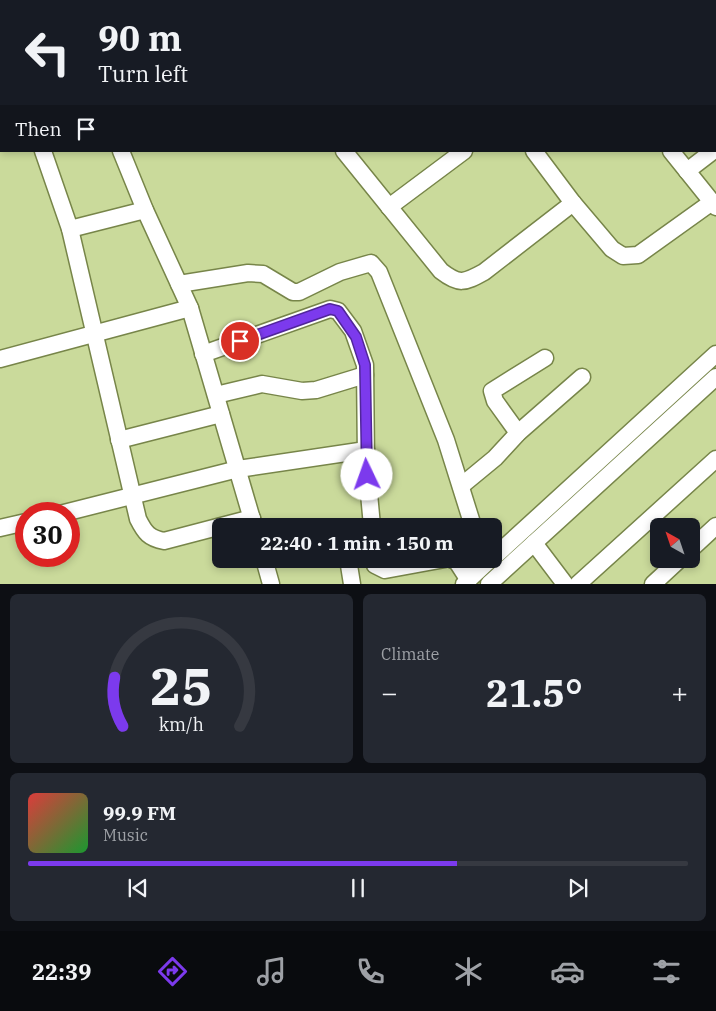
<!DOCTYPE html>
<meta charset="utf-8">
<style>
body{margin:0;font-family:"IBM Plex Serif",serif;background:#242831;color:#f1f3f6;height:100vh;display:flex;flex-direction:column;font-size:19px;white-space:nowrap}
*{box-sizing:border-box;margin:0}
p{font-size:16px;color:#9ea1a6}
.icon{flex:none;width:28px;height:28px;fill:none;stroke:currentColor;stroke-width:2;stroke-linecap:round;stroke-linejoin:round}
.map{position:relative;height:584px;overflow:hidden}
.drawer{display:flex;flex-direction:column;gap:10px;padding:10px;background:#0d0f14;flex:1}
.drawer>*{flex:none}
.guide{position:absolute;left:0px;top:0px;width:716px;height:152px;box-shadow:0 2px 8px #0003;background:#171b24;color:#f1f3f6;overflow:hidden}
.needle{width:32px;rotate:320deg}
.tools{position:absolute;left:650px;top:518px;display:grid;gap:10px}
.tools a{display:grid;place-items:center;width:50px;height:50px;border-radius:8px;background:#171b24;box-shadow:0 2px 8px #0003;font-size:25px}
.speed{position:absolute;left:15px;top:502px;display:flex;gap:10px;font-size:25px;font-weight:700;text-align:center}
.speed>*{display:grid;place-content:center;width:65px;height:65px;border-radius:50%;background:#171b24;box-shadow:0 2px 8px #0003;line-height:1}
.speed .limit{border:8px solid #d22;background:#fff;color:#111}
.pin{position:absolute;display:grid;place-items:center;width:42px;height:42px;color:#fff;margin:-21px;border:2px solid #fff;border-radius:50%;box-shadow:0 1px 5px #0007}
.me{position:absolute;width:55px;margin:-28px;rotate:357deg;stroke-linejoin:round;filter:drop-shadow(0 0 4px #0008)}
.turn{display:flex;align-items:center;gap:18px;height:105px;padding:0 15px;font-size:22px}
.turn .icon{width:65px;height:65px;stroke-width:2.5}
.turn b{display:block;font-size:35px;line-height:42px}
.then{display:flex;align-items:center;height:48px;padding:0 15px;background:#0003;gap:10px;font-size:19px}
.big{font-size:38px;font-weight:700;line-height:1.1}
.drawer .tile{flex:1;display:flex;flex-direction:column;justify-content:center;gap:8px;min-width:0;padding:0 18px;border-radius:8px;background:#242831}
.drawer .dial{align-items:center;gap:0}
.dial svg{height:130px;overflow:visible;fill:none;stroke:#363941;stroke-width:7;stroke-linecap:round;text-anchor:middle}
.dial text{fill:#f1f3f6;stroke:none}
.song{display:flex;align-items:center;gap:15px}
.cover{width:60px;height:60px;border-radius:8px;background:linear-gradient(135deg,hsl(0 70% 55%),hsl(130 70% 35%))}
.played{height:5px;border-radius:2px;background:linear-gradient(90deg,#7c3aed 65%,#363941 65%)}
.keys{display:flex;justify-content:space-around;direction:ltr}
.heat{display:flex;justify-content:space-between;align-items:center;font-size:28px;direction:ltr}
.drawer .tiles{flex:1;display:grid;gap:10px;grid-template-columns:1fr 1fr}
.tile:last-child{grid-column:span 2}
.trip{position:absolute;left:212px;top:518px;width:290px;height:50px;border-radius:8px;background:#171b24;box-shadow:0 2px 8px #0003;font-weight:700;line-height:50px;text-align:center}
.dock{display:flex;height:80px;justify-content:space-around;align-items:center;background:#090b0e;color:#9ea1a6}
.dock .icon{width:35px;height:35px}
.dock .active{color:#7c3aed}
.dock b{font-size:22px;color:#f1f3f6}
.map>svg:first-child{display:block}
</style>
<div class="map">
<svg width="716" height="584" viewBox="0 0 716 584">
<rect width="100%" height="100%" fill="#cada9b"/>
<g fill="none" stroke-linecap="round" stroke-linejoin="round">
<g stroke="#778549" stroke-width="19">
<g id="minor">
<polyline points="420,0 421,1"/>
<polyline points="549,0 550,1"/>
<polyline points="690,0 691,1"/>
<polyline points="385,1 387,0"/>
<polyline points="649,1 650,0"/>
<polyline points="715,38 716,39"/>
<polyline points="715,71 716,70"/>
<polyline points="715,124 716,125"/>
<polyline points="0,141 1,140"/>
<path d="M43,151L70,229L138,519C145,533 149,538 164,541L252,518"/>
<polyline points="121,151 145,210 190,308 254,526"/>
<path d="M344,151L441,271C459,285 464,283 484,272L573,203"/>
<polyline points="534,151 573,203 612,249 623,256 638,255 712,202"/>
<polyline points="671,151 716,207"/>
<polyline points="687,171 713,151"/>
<polyline points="389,207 464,151"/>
<polyline points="70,229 145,210"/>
<polyline points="179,284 248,273 263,274 293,292 299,292 340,272 371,263 379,272 446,440 473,526"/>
<polyline points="203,354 330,309 338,311 353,331 365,365 366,461 372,526"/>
<polyline points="0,359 190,308"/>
<polyline points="216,395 262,384 302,391 316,390 365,375"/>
<polyline points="518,433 495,401 492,391 545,358"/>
<polyline points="119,440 221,414"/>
<polyline points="461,486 495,458 518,433 582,377"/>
<polyline points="60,514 238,469 366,450"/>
<polyline points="0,528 26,522"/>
<polyline points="534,543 565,584"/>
<polyline points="691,549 716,526"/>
<polyline points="494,557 716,354"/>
<polyline points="264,559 271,584"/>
<polyline points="348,559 352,584"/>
<polyline points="375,559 375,565 385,570 445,559"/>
<polyline points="451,559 457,562 468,579"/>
<polyline points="464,584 491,559"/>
<polyline points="489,584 716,377"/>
<polyline points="578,584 716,459"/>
<polyline points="653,584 680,559"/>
</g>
</g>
<use href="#minor" stroke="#fff" stroke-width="16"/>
</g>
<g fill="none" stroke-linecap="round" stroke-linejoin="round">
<g stroke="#51269a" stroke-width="12">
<polyline id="route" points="240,341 330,309 338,311 356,337 365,365 367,475"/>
</g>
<use href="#route" stroke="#7c3aed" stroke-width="9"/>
</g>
</svg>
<div class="tools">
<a><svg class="needle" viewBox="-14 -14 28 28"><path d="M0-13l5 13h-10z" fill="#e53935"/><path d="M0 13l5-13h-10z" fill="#9ea1a6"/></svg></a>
</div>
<div class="speed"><div class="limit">30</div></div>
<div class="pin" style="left:240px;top:341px;background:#d93025"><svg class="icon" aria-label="arrive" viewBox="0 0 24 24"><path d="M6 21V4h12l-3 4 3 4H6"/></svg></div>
<svg class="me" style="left:367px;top:475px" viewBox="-20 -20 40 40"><circle r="19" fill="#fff"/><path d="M0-13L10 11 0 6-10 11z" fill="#7c3aed"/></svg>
<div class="trip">22:40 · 1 min · 150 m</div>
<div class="guide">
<div class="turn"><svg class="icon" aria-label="left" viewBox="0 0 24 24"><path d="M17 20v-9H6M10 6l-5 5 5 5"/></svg><div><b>90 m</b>Turn left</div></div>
<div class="then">Then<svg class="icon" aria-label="arrive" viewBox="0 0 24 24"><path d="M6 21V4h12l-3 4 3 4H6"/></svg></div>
</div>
</div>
<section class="drawer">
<div class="tiles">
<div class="tile dial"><svg viewBox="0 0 100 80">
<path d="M14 69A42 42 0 1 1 86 69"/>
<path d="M14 69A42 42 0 0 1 9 39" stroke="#7c3aed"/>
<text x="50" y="56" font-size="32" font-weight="700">25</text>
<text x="50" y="72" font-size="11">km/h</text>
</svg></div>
<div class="tile"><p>Climate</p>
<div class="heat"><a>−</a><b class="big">21.5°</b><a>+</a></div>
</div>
<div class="tile">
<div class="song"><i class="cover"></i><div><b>99.9 FM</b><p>Music</p></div></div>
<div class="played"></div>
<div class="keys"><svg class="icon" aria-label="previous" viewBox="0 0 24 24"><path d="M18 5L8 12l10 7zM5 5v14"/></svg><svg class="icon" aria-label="pause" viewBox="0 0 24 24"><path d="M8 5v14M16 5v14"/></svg><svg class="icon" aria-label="next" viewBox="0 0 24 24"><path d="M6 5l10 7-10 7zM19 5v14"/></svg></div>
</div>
</div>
</section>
<nav class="dock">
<b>22:39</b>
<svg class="icon active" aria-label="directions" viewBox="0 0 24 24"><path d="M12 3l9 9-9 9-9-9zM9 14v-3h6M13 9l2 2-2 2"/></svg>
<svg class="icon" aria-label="music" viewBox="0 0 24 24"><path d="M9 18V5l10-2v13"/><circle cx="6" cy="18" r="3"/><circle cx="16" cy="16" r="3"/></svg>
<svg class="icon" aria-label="phone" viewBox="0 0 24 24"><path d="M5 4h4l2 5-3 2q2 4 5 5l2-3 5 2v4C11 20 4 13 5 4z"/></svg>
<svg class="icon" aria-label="climate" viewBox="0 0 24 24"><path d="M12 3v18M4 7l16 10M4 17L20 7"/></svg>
<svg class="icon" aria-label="car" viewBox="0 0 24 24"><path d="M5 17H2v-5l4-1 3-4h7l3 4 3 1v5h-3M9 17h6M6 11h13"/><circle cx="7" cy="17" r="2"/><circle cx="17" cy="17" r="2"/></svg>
<svg class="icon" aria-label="filters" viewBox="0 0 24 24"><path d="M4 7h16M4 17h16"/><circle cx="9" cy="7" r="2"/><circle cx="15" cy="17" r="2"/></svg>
</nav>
